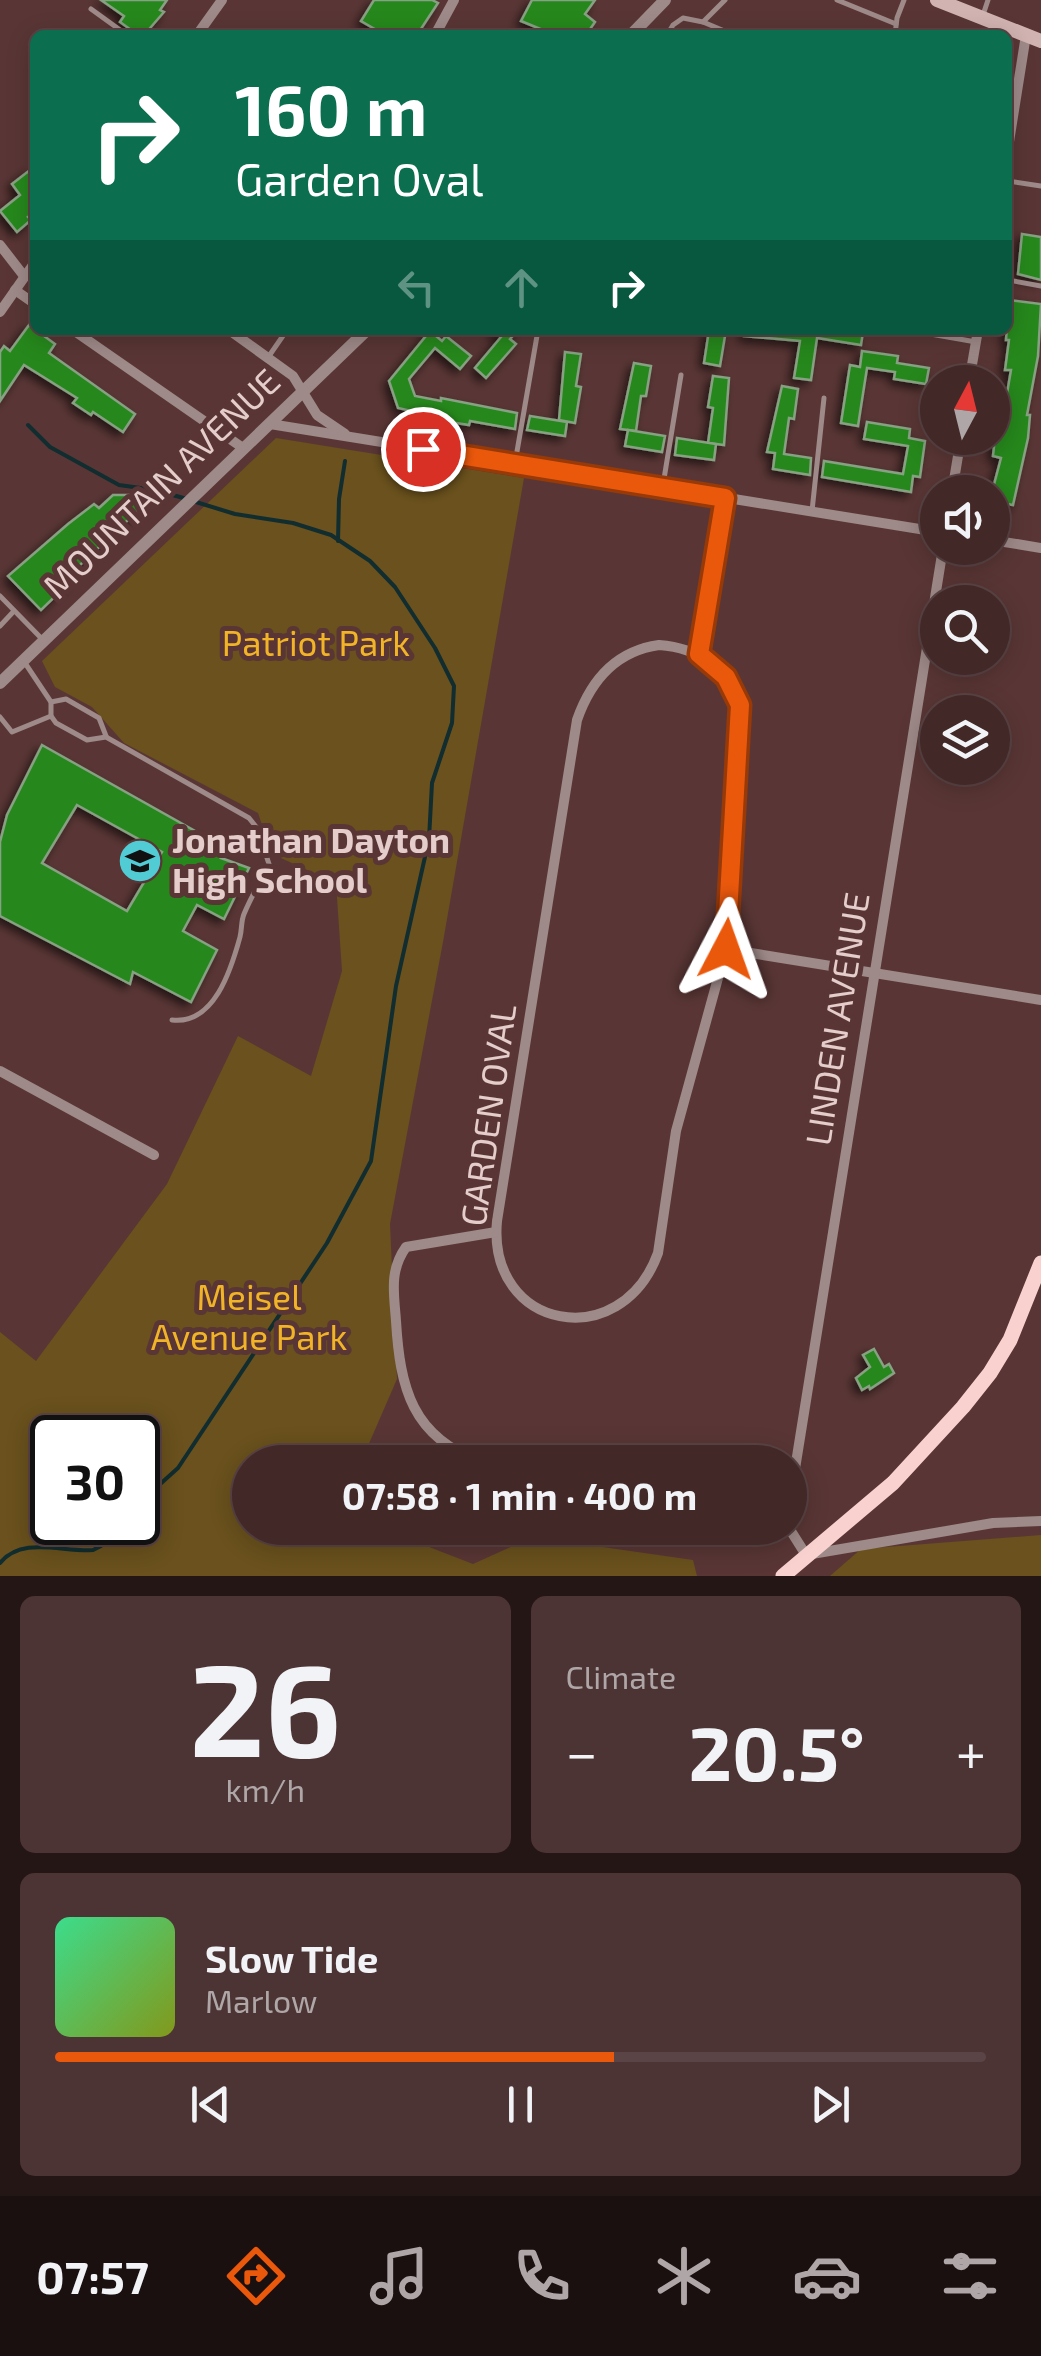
<!DOCTYPE html>
<meta charset="utf-8">
<style>
body{margin:0;font-family:"Exo 2",sans-serif;background:#4d3434;color:#f1f3f6;height:100vh;display:flex;flex-direction:column;font-size:38px;white-space:nowrap}
*{box-sizing:border-box;margin:0}
p{font-size:32px;color:#afa6a8}
.icon{flex:none;width:55px;height:55px;fill:none;stroke:currentColor;stroke-width:2;stroke-linecap:round;stroke-linejoin:round}
.map{position:relative;height:1576px;overflow:hidden}
.side{display:flex;flex-direction:column;gap:20px;padding:20px;background:#251616;flex:1}
.side>*{flex:none}
.guide{position:absolute;left:30px;top:30px;width:982px;height:305px;border-radius:15px;box-shadow:0 5px 25px #0003,0 0 0 2px #5b4445;background:#0b6e4f;color:#fff;overflow:hidden}
.needle{width:65px;rotate:7deg}
.buttons{position:absolute;left:920px;top:365px;display:grid;gap:20px}
.buttons a{display:grid;place-items:center;width:90px;height:90px;border-radius:50%;background:#432828;box-shadow:0 5px 25px #0003,0 0 0 2px #5b4445;font-size:50px}
.speed{position:absolute;left:30px;top:1415px;display:flex;gap:20px;font-size:50px;font-weight:700;text-align:center}
.speed>*{display:grid;place-content:center;width:130px;height:130px;border-radius:50%;background:#432828;box-shadow:0 5px 25px #0003,0 0 0 2px #5b4445;line-height:1}
.speed .limit{border:5px solid #111;border-radius:15px;background:#fff;color:#111}
.pin{position:absolute;display:grid;place-items:center;width:85px;height:85px;color:#fff;margin:-42px;border:5px solid #fff;border-radius:50%;box-shadow:0 2px 10px #0007}
.me{position:absolute;width:110px;margin:-55px;rotate:4deg;stroke-linejoin:round;filter:drop-shadow(0 0 8px #0008)}
.turn{display:flex;align-items:center;gap:35px;height:210px;padding:0 40px;font-size:45px}
.turn .icon{width:130px;height:130px;stroke-width:2.5}
.turn b{display:block;font-size:70px;line-height:85px}
.lanes{display:flex;align-items:center;height:95px;padding:0 40px;background:#0003;justify-content:center;gap:50px;direction:ltr}
.lanes .off{opacity:.35}
.big{font-size:75px;font-weight:700;line-height:1.1}
.side .card{flex:1;display:flex;flex-direction:column;justify-content:center;gap:15px;min-width:0;padding:0 35px;border-radius:15px;background:#4d3434}
.side .dial{align-items:center;gap:0}
.dial b{font-size:130px;line-height:1}
.song{display:flex;align-items:center;gap:30px}
.cover{width:120px;height:120px;border-radius:15px;background:linear-gradient(135deg,hsl(150 70% 55%),hsl(70 70% 35%))}
.played{height:10px;border-radius:5px;background:linear-gradient(90deg,#ea580c 60%,#5b4445 60%)}
.keys{display:flex;justify-content:space-around;direction:ltr}
.heat{display:flex;justify-content:space-between;align-items:center;font-size:55px;direction:ltr}
.side .tiles{flex:1;display:grid;gap:20px;grid-template-columns:1fr 1fr}
.card:last-child{grid-column:span 2}
.trip{position:absolute;left:232px;top:1445px;width:575px;height:100px;border-radius:50px;background:#432828;box-shadow:0 5px 25px #0003,0 0 0 2px #5b4445;font-weight:700;line-height:100px;text-align:center}
.tabs{display:flex;height:160px;justify-content:space-around;align-items:center;background:#1b1010;color:#afa6a8}
.tabs .icon{width:70px;height:70px}
.tabs .current{color:#ea580c}
.tabs b{font-size:45px;color:#f1f3f6}
.map>svg:first-child{display:block}
</style>
<div class="map">
<svg width="1041" height="1576" viewBox="0 0 1041 1576">
<defs>
<filter id="shadow"><feDropShadow dx="-4.5" dy="4.5" stdDeviation="5" flood-color="#0009"/></filter>
</defs>
<rect width="100%" height="100%" fill="#593635"/>
<g fill="#6a511d" fill-rule="evenodd">
<path d="M276,438L524,478L443,942L390,1224L397,1379L361,1462H250V1528H380L473,1564L533,1537L693,1560L697,1576H0V1332L36,1361L167,1184L238,1036L311,1076L342,971L336,883L272,854L258,813L124,743L92,707L55,687L42,661ZM52,1438H138V1522H52Z"/>
<polygon points="1041,1535 1041,1576 830,1576 861,1549"/>
</g>
<g fill="none" stroke-linecap="round" stroke-linejoin="round">
<g stroke="#112d2f" stroke-width="4">
<polyline points="28,425 50,447 119,485 155,490 187,499"/>
<polyline points="338,541 339,499 345,461"/>
<polyline points="138,1504 178,1468 327,1243 371,1161 396,986 429,839 432,783 452,723 454,686 435,648 395,587 370,561 331,535 293,523 235,514 196,502"/>
<path d="M0,1563C22,1536 61,1552 93,1550L101,1546L117,1522"/>
</g>
</g>
<g fill="#26881e" stroke="#87a183" stroke-width="2.5" fill-rule="evenodd" filter="url(#shadow)">
<polygon points="101,0 167,0 160,10 164,12 144,35 138,35 120,22 124,16"/>
<polygon points="374,0 432,0 438,3 417,35 385,35 361,21"/>
<polygon points="532,0 595,0 585,14 595,22 586,35 555,35 521,21"/>
<polygon points="30,170 35,177 35,212 28,217 31,220 17,232 0,211 20,195 12,184"/>
<polygon points="1022,234 1041,237 1041,280 1018,274"/>
<polygon points="1009,300 1041,304 1038,356 1027,415 1030,415 1028,438 1013,505 1007,504 1006,508 995,506 997,492 992,492 1001,458 993,456 997,417 1003,417 1011,370 1005,370 1009,340 1006,340"/>
<polygon points="29,325 55,344 49,353 135,414 123,432 93,412 91,415 73,403 77,398 24,365 0,401 0,352 4,346 10,351"/>
<polygon points="492,330 518,330 510,339 516,344 486,378 475,368 501,337"/>
<polygon points="709,330 726,330 720,366 704,363"/>
<polygon points="744,330 847,330 863,332 861,345 817,338 811,380 794,378 800,341 744,336"/>
<polygon points="430,331 442,341 446,336 471,356 460,369 435,348 409,379 415,396 441,401 441,398 517,413 515,429 470,421 469,425 437,420 438,417 398,408 389,381"/>
<polygon points="862,351 898,356 897,363 929,368 926,384 894,379 895,372 867,368 858,426 841,423 850,365 860,367"/>
<polygon points="565,352 581,354 576,386 581,387 575,423 559,420"/>
<polygon points="634,363 651,366 646,396 641,396 636,431 620,429"/>
<polygon points="713,376 729,378 724,445 708,443 713,408 708,407"/>
<polygon points="782,386 798,389 794,419 789,418 784,454 811,458 810,475 773,469 775,453 767,452"/>
<polygon points="530,416 567,422 565,436 527,430"/>
<polygon points="867,422 910,429 909,438 925,441 920,477 913,476 911,492 822,477 824,461 903,474 908,446 864,439"/>
<polygon points="628,430 665,436 662,452 625,446"/>
<polygon points="677,438 716,444 714,460 675,455"/>
<polygon points="113,495 133,495 143,506 66,578 70,582 41,610 8,576 68,524 94,504 99,508"/>
<path d="M42,745L227,849L221,858L249,868L224,919L197,905L183,931L217,950L191,1002L133,972L130,984L0,916V842L7,815ZM77,805L162,852L127,911L42,863Z"/>
<polygon points="874,1349 884,1367 889,1364 894,1373 870,1389 869,1386 862,1390 856,1378 870,1367 863,1355"/>
</g>
<g fill="none" stroke-linecap="round" stroke-linejoin="round">
<g stroke="#9e8a89" stroke-width="5">
<polyline points="725,0 703,22 734,35"/>
<polyline points="837,0 896,24"/>
<polyline points="91,9 127,35"/>
<polyline points="983,15 988,0"/>
<polyline points="667,35 673,25 683,18 703,22"/>
<polyline points="895,35 897,18 904,0"/>
<polyline points="1008,181 1041,186"/>
<polyline points="1008,280 1041,286"/>
<polyline points="908,330 976,342"/>
<polyline points="269,356 287,330"/>
<polyline points="515,463 538,330"/>
<polyline points="663,485 681,375"/>
<polyline points="812,511 824,398"/>
<polyline points="0,596 43,640"/>
<polyline points="0,626 14,611"/>
<path d="M25,663L51,702V716L56,723L87,740L106,737L249,818L257,828L269,864C261,880 251,897 244,914C241,921 242,929 240,937C231,970 214,1025 172,1020"/>
<polyline points="51,702 66,699 99,718 106,736"/>
<polyline points="0,717 12,732 51,716"/>
</g>
<g stroke="#9e8a89" stroke-width="10">
<polyline points="197,35 222,0"/>
<polyline points="435,35 454,0"/>
<polyline points="1008,148 1026,35"/>
<polyline points="0,245 24,276"/>
<polyline points="15,290 35,304"/>
<polyline points="0,312 35,262"/>
<polyline points="73,330 243,448"/>
<polyline points="229,330 293,376 317,415 345,434"/>
<polyline points="969,382 978,330"/>
<polyline points="270,424 938,532"/>
<polyline points="952,492 961,438"/>
<polyline points="992,540 1041,548"/>
<path d="M659,645C698,648 727,667 740,705L726,949L676,1131L658,1253C621,1355 487,1330 497,1221L577,720C591,680 616,651 659,645Z"/>
<polyline points="699,654 725,498"/>
<polyline points="726,949 1041,1000"/>
<polyline points="0,1071 154,1155"/>
<path d="M481,1462C412,1437 400,1388 396,1321C394,1293 389,1271 406,1247L496,1232"/>
<polyline points="790,1500 943,548"/>
<polyline points="789,1528 806,1555 993,1523 1041,1521"/>
</g>
<g stroke="#9e8a89" stroke-width="12">
<polyline points="631,35 665,0"/>
<polyline points="0,683 367,330"/>
</g>
<polyline stroke="#d1b3b1" stroke-width="14" points="937,0 1041,41"/>
<polyline stroke="#f9d2d0" stroke-width="15" points="783,1576 893,1483 963,1407 990,1373 1010,1340 1041,1263"/>
</g>
<g fill="none" stroke-linecap="round" stroke-linejoin="round">
<g stroke="#983908" stroke-width="25">
<polyline id="route" points="423,449 725,498 699,654 726,677 740,705 726,949"/>
</g>
<use href="#route" stroke="#ea580c" stroke-width="18"/>
</g>
<defs>
<g id="school-disc" transform="scale(2.25)"><circle r="9.5" fill="#51ccd5" stroke="#593635"/><path d="M0-5L7-2L0 1L-7-2ZM-4 1L0 2.5L4 1V4Q0 6-4 4Z" fill="#111"/></g>
</defs>
<g fill-rule="evenodd">
<use href="#school-disc" x="140" y="861"/>
</g>
<g text-anchor="middle" stroke-width="10" stroke-linejoin="round" paint-order="stroke">
<g font-size="35" fill="#e4cdcb" stroke="#593635">
<text transform="translate(162 484) rotate(-44)" y="12">MOUNTAIN AVENUE</text>
<text transform="translate(838 1019) rotate(-81)" y="12">LINDEN AVENUE</text>
<text transform="translate(489 1115) rotate(-82)" y="12">GARDEN OVAL</text>
</g>
<g font-size="35" fill="#f2b427" stroke="#593635">
<text x="316" y="656">Patriot Park</text>
<text x="249" y="1310">Meisel<tspan x="249" dy="40">Avenue Park</tspan></text>
</g>
<g font-size="35" font-weight="bold" fill="#e4cdcb" stroke="#593635" text-anchor="start">
<text x="172" y="853">Jonathan Dayton<tspan x="172" dy="40">High School</tspan></text>
</g>
</g>
</svg>
<div class="buttons">
<a><svg class="needle" viewBox="-14 -14 28 28"><path d="M0-13l5 13h-10z" fill="#e53935"/><path d="M0 13l5-13h-10z" fill="#afa6a8"/></svg></a>
<a><svg class="icon" aria-label="sound" viewBox="0 0 24 24"><path d="M4 9h4l5-4v14l-5-4H4zM17 9q2 3 0 6"/></svg></a>
<a><svg class="icon" aria-label="search" viewBox="0 0 24 24"><circle cx="10" cy="10" r="6"/><path d="M15 15l6 6"/></svg></a>
<a><svg class="icon" aria-label="layers" viewBox="0 0 24 24"><path d="M12 4l9 5-9 5-9-5zM3 14l9 5 9-5"/></svg></a>
</div>
<div class="speed"><div class="limit">30</div></div>
<div class="pin" style="left:423px;top:449px;background:#d93025"><svg class="icon" aria-label="arrive" viewBox="0 0 24 24"><path d="M6 21V4h12l-3 4 3 4H6"/></svg></div>
<svg class="me" style="left:726px;top:949px" viewBox="-20 -20 40 40"><path d="M0-17L14 15 0 8-14 15z" fill="#ea580c" stroke="#fff" stroke-width="4"/></svg>
<div class="trip">07:58 · 1 min · 400 m</div>
<div class="guide">
<div class="turn"><svg class="icon" aria-label="right" viewBox="0 0 24 24"><path d="M7 20v-9h11M14 6l5 5-5 5"/></svg><div><b>160 m</b>Garden Oval</div></div>
<div class="lanes"><svg class="icon off" aria-label="left" viewBox="0 0 24 24"><path d="M17 20v-9H6M10 6l-5 5 5 5"/></svg><svg class="icon off" aria-label="ahead" viewBox="0 0 24 24"><path d="M12 20V5M6 11l6-6 6 6"/></svg><svg class="icon" aria-label="right" viewBox="0 0 24 24"><path d="M7 20v-9h11M14 6l5 5-5 5"/></svg></div>
</div>
</div>
<section class="side">
<div class="tiles">
<div class="card dial"><b>26</b><p>km/h</p></div>
<div class="card"><p>Climate</p>
<div class="heat"><a>−</a><b class="big">20.5°</b><a>+</a></div>
</div>
<div class="card">
<div class="song"><i class="cover"></i><div><b>Slow Tide</b><p>Marlow</p></div></div>
<div class="played"></div>
<div class="keys"><svg class="icon" aria-label="previous" viewBox="0 0 24 24"><path d="M18 5L8 12l10 7zM5 5v14"/></svg><svg class="icon" aria-label="pause" viewBox="0 0 24 24"><path d="M8 5v14M16 5v14"/></svg><svg class="icon" aria-label="next" viewBox="0 0 24 24"><path d="M6 5l10 7-10 7zM19 5v14"/></svg></div>
</div>
</div>
</section>
<nav class="tabs">
<b>07:57</b>
<svg class="icon current" aria-label="directions" viewBox="0 0 24 24"><path d="M12 3l9 9-9 9-9-9zM9 14v-3h6M13 9l2 2-2 2"/></svg>
<svg class="icon" aria-label="music" viewBox="0 0 24 24"><path d="M9 18V5l10-2v13"/><circle cx="6" cy="18" r="3"/><circle cx="16" cy="16" r="3"/></svg>
<svg class="icon" aria-label="phone" viewBox="0 0 24 24"><path d="M5 4h4l2 5-3 2q2 4 5 5l2-3 5 2v4C11 20 4 13 5 4z"/></svg>
<svg class="icon" aria-label="climate" viewBox="0 0 24 24"><path d="M12 3v18M4 7l16 10M4 17L20 7"/></svg>
<svg class="icon" aria-label="car" viewBox="0 0 24 24"><path d="M5 17H2v-5l4-1 3-4h7l3 4 3 1v5h-3M9 17h6M6 11h13"/><circle cx="7" cy="17" r="2"/><circle cx="17" cy="17" r="2"/></svg>
<svg class="icon" aria-label="filters" viewBox="0 0 24 24"><path d="M4 7h16M4 17h16"/><circle cx="9" cy="7" r="2"/><circle cx="15" cy="17" r="2"/></svg>
</nav>
